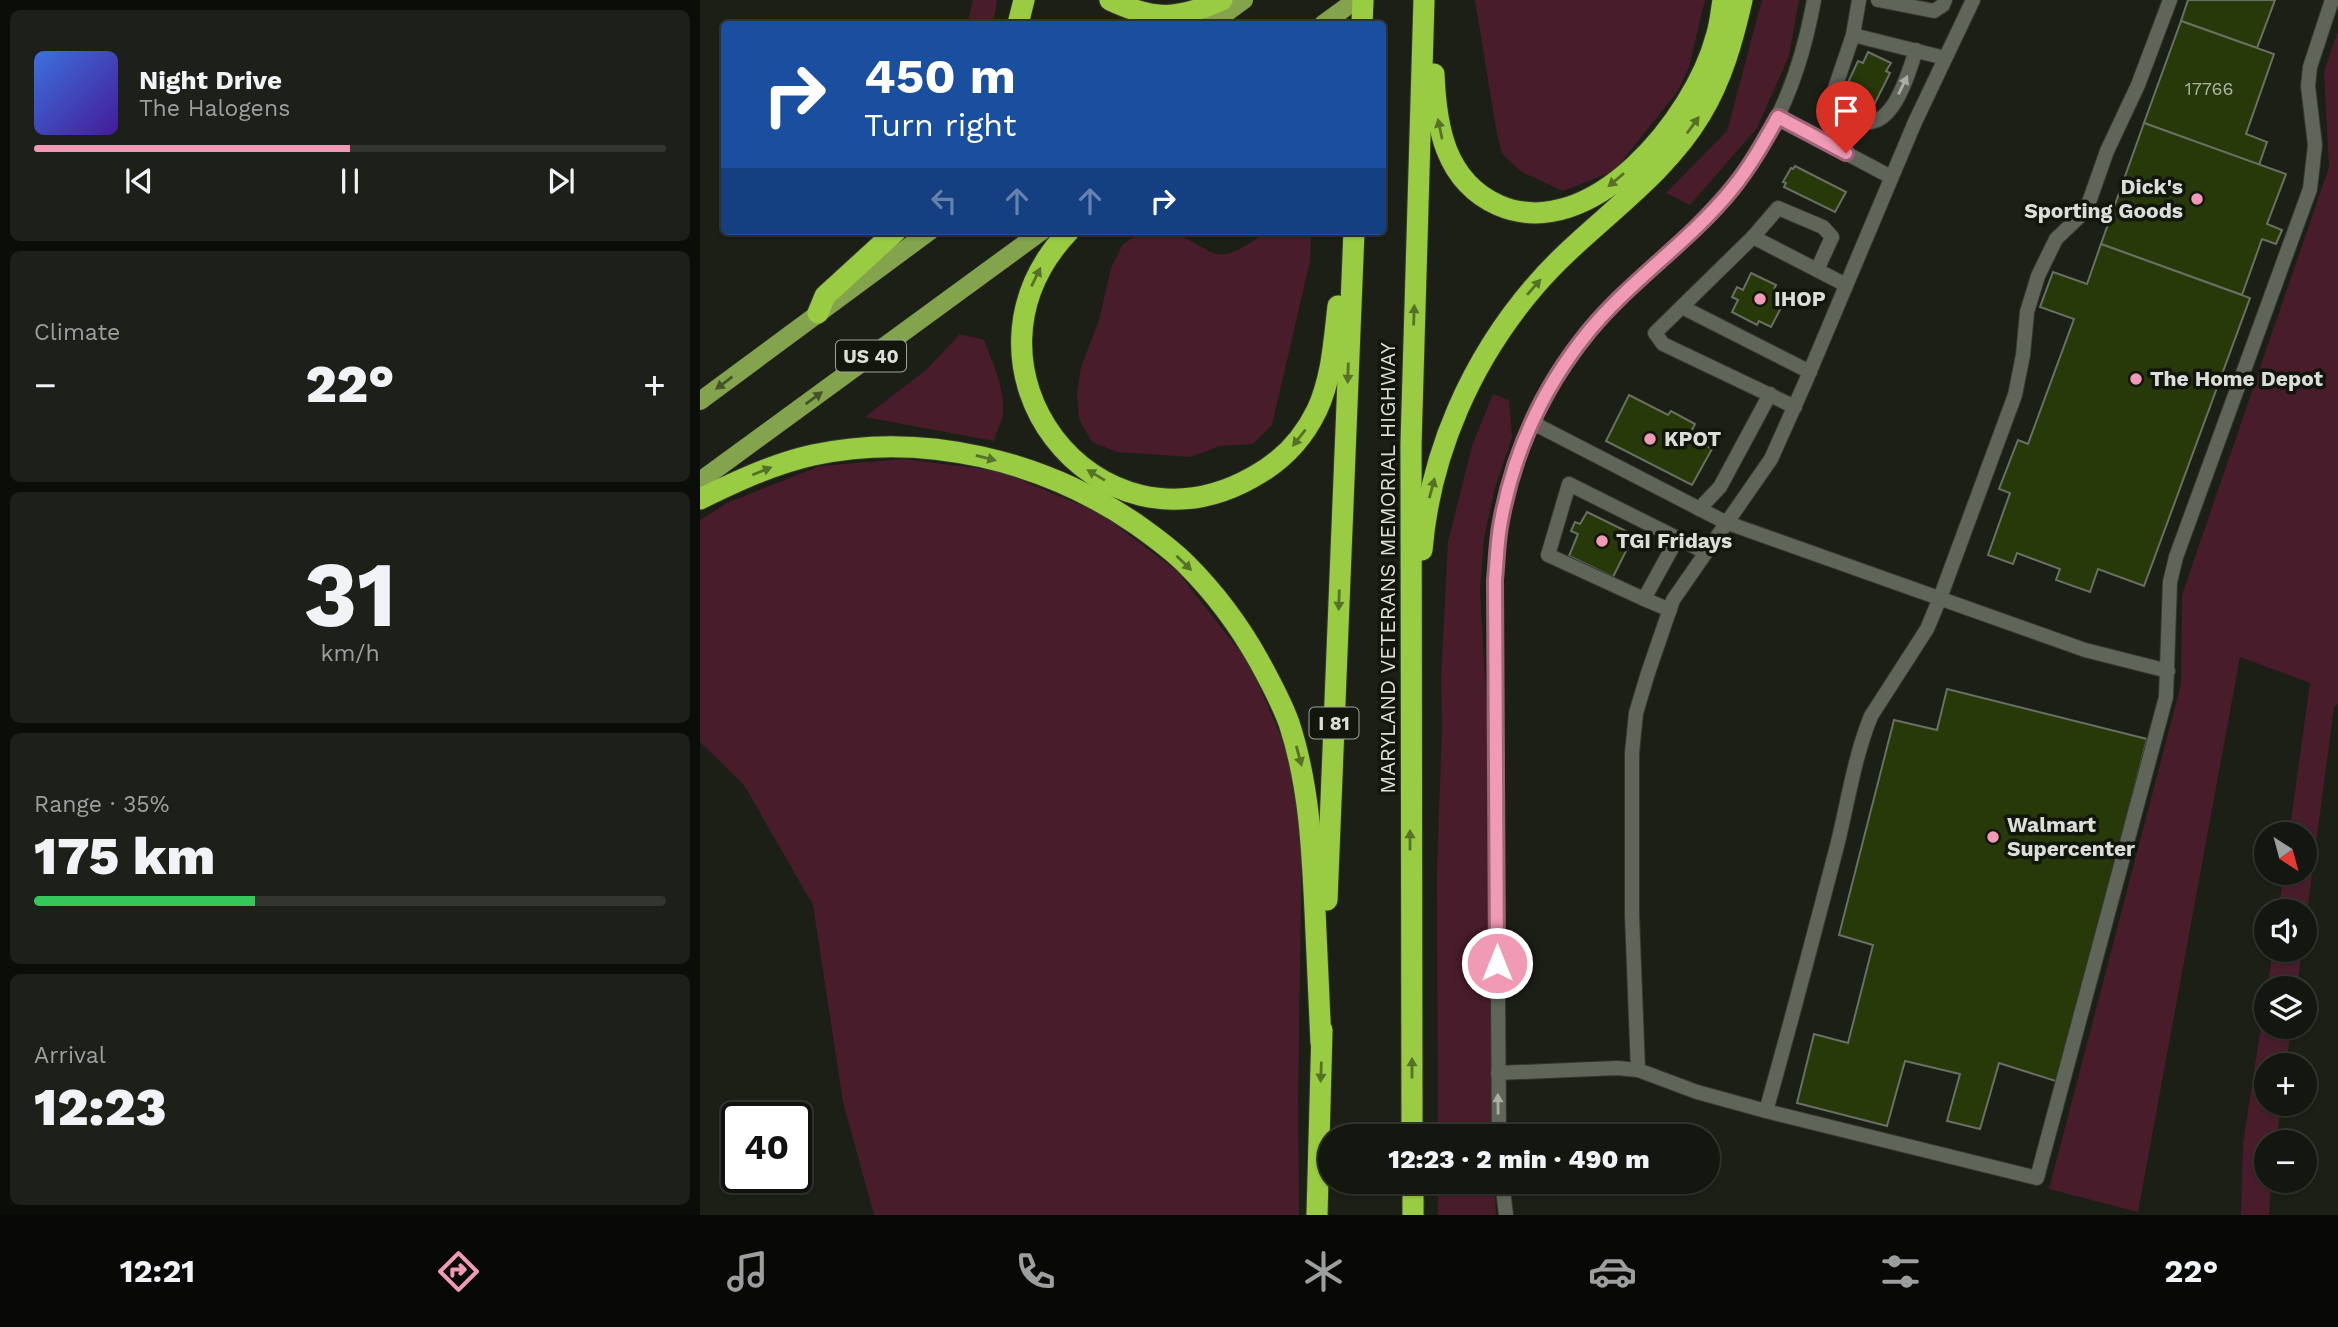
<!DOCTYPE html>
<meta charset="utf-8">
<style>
body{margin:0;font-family:"Work Sans",sans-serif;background:#1d2019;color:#f1f3f6;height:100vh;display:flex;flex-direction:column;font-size:26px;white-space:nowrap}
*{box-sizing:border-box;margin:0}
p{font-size:23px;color:#9d9f9f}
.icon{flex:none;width:38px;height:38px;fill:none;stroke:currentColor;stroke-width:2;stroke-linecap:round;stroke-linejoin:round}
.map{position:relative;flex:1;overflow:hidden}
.panel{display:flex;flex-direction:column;gap:10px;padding:10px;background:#0b0d09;width:700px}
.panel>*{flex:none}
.hud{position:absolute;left:21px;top:21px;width:665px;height:214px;border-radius:7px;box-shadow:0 2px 5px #0004,0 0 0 2px #333630;background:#1a4fa0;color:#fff;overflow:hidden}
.needle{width:46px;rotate:144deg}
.fabs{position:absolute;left:1554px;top:822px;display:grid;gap:14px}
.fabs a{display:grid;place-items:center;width:63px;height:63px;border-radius:50%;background:#141710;box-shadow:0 2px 5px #0004,0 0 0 2px #333630;font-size:35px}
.speed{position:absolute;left:21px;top:1102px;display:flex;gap:14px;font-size:35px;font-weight:700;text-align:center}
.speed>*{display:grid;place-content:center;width:91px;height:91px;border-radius:50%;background:#141710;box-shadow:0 2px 5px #0004,0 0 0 2px #333630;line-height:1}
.speed .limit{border:4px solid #111;border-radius:10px;background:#fff;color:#111}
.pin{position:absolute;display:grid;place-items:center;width:60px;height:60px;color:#fff;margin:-72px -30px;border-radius:50% 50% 50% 0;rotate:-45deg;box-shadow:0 0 7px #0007}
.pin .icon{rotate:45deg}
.me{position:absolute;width:77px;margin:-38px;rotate:0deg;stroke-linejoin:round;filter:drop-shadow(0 0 5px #0008)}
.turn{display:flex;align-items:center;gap:24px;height:147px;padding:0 28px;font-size:32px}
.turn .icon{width:91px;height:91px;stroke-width:2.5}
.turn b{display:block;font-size:49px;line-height:60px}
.lanes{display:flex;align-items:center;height:66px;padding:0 28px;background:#0003;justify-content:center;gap:35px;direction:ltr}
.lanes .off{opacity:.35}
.big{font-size:52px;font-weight:800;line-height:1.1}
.panel .tile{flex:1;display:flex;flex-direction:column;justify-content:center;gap:10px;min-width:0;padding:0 24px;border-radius:10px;background:#1d2019}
.panel .dial{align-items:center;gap:0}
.dial b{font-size:91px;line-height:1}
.song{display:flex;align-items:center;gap:21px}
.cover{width:84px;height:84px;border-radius:10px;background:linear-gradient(135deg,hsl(220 70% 55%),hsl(260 70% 35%))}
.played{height:7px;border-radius:4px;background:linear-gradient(90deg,#f09ab5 50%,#333630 50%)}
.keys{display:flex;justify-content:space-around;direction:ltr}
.heat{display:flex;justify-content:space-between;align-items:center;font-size:38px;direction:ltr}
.charge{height:10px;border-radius:5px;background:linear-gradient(90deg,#34c759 35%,#333630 0)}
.trip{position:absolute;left:618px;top:1124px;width:402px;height:70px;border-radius:35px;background:#141710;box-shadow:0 2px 5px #0004,0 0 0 2px #333630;font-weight:800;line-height:70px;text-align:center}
.tab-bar{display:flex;height:112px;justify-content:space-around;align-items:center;background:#080906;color:#9d9f9f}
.tab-bar .icon{width:49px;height:49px}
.tab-bar .selected{color:#f09ab5}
.tab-bar b{font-size:32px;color:#f1f3f6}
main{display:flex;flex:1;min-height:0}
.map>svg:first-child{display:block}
</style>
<main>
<section class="panel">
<div class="tile">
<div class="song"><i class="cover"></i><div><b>Night Drive</b><p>The Halogens</p></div></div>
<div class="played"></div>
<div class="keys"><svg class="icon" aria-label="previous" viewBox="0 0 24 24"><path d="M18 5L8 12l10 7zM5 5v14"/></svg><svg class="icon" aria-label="pause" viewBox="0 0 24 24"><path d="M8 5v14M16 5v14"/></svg><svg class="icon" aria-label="next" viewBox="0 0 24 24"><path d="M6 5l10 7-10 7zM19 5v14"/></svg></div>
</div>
<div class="tile"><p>Climate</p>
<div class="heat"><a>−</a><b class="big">22°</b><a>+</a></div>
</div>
<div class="tile dial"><b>31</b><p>km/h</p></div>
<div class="tile"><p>Range · 35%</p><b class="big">175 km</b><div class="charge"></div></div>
<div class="tile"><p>Arrival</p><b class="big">12:23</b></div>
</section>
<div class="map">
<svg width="1638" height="1215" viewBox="0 0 1638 1215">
<rect width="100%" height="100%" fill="#1b1f16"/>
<g fill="#491c2c">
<polygon points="273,0 297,0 293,24 267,24"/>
<polygon points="775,0 1005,0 989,67 978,91 914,171 863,191 822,172 802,154 796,129"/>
<polygon points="1062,0 1099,0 1089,56 1057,128 990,205 966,193 1027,131"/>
<polygon points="1638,31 1638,704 1634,707 1605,927 1605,912 1578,912 1584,873 1605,873 1605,835 1589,835 1610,683 1540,657 1438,1212 1349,1189 1481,684 1482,595 1629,167 1624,72"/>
<path d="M443,231C452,231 462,230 471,232C515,247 510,272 560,236L561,231H611L610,261L572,425L553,444L520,446L490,457L417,452L392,442L379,419L377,393L381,367L399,320L411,268L423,244Z"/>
<path d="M260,334L284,340C292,362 306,390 303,415C301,423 296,433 294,441L165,417L226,370Z"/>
<polygon points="793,394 809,400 812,437 795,488 784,538 780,591 788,728 793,1136 738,1136 737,873 742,727 741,677 748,542 772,446"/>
<polygon points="204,459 299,471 400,513 477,571 549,663 586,748 602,837 598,1100 599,1215 174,1215 143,1102 113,905 44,785 0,742 0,520 27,503 120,466"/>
<polygon points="1573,950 1602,950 1597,989 1567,989"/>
<polygon points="1566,994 1566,1027 1591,1027 1586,1066 1566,1066 1566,1104 1581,1104 1576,1143 1566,1143 1566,1181 1571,1181 1569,1215 1541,1215 1543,1143"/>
<polygon points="738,1181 794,1181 796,1215 738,1215"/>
</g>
<g fill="#273809" stroke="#6a6f64" stroke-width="2">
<polygon points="1488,0 1575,0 1557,48 1481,21"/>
<polygon points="1481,21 1574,54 1546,134 1567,142 1559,165 1444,123"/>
<polygon points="1168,52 1191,63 1186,71 1190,73 1172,109 1142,95 1158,61 1163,63"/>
<polygon points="1444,123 1586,174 1567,224 1582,230 1576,244 1562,239 1542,295 1401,244"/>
<polygon points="1095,166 1146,192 1135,212 1084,187 1086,183 1083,182 1091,168 1093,169"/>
<polygon points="1401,244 1550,298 1444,586 1398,569 1390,592 1356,580 1360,569 1317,553 1313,564 1288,555 1310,493 1299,489 1318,440 1328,444 1374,319 1340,307 1353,272 1387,284"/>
<polygon points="1051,273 1076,285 1073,291 1086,298 1071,327 1059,321 1057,325 1032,312 1038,300 1032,297 1037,287 1043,290"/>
<polygon points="929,395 968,415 971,411 995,424 989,436 1012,449 992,485 906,441"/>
<polygon points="887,512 934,535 913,577 869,556 878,534 871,531 875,522 880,524"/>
<polygon points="1247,689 1447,739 1359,1082 1299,1063 1280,1129 1247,1121 1260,1074 1205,1061 1187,1126 1097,1103 1114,1034 1148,1043 1173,945 1139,935 1194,720 1237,730"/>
</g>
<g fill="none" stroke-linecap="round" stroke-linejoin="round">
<g stroke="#353832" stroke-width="16">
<g id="minor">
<path d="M1159,0L1153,35L1134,91C1133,102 1139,107 1147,113C1188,147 1207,78 1216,50"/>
<polyline points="1178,0 1234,11 1243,5 1245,0"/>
<polyline points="1153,35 1245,58"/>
<polyline points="1078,117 1191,177"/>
<polyline points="1053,237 1078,208 1123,227 1132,237 1117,270"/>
<polyline points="982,307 1110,372"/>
<polyline points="1095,407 963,344 955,333 1053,237 1146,285"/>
<polyline points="831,422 1025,522 1385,650 1468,671"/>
<polyline points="999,509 1020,487 1070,394"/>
<polyline points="977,539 944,599 848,555 869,484 1005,552"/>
<polyline points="944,599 970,610"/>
<polyline points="938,1070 932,915 932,753 936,713 948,673 973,600 1071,459 1105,383 1215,122 1273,0"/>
<path d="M798,1073L917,1068L938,1070L997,1092L1066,1111C1091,1023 1114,934 1137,846C1148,802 1154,758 1171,716L1227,629L1240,598L1315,395L1323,355L1327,312L1338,276L1356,239L1381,215L1388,205L1407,151L1438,85L1470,0"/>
<polyline points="1066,1111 1337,1178 1466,697 1470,582 1476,557 1610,189 1615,145 1608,86 1610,67 1632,0"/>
<path d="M799,1136L795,580C797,560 797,540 801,521C814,451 844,386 890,331C914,301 945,276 973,249C1054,173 1094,111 1114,0"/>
<polyline points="802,1181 806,1215"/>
</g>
</g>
<g stroke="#353832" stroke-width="19">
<g id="major">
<polyline points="511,24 544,0"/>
<polyline points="623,24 656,0"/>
<polyline points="0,401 230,231"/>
<polyline points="0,481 342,231"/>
</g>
</g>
<g stroke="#353832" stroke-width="23">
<g id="highway">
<path d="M410,0C454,21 478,20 522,0"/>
<polyline points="318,24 324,0"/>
<polyline points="662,24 663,0"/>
<path d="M734,74C736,127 745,181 798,205C891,246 995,117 1016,37C1020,25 1021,12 1023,0"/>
<path d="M369,231C241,366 396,566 553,477C581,462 603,439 617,410C632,378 634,340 638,306"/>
<polyline points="118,313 125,296 196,231"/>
<path d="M0,499C37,481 73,464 113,455C224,431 344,461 436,524C453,536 471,549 486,564C515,593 539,625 559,661C570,681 581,701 589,723C609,784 612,847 615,911C617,955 619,999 621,1043"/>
<path d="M722,550C730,453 772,359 835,286C886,226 960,183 1001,114C1022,79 1033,40 1042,0"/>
<polyline points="627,900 654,231"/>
<polyline points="712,1136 711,444 724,0"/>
<polyline points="713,1181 713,1215"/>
<polyline points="617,1215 622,1030"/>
</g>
</g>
<use href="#minor" stroke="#60655a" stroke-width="14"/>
<use href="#major" stroke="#83a34c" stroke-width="18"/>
<use href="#highway" stroke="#9acc43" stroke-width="21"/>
</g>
<defs><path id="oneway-solid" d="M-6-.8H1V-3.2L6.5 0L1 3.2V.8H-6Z" transform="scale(1.75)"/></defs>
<g fill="#aaaea6">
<use href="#oneway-solid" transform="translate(1203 85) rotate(-64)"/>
<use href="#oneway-solid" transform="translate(798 1104) rotate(-91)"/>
</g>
<g fill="#567128">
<use href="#oneway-solid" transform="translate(993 125) rotate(-54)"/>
<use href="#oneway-solid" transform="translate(740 129) rotate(-102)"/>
<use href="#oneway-solid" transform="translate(916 180) rotate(140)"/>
<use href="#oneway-solid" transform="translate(336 277) rotate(-64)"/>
<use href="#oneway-solid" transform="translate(834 287) rotate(-49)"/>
<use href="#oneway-solid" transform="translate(714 315) rotate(-88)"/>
<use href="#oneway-solid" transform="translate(648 373) rotate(92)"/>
<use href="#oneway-solid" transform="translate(599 438) rotate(128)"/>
<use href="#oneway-solid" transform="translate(286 458) rotate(14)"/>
<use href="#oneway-solid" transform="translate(62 471) rotate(-22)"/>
<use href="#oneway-solid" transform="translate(396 475) rotate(-149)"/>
<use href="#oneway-solid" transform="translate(732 488) rotate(-75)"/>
<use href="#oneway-solid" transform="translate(484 563) rotate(44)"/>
<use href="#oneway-solid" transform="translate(639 600) rotate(92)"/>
<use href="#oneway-solid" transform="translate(599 756) rotate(75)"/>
<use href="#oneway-solid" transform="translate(710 840) rotate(-90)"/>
<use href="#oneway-solid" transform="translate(712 1068) rotate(-90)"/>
<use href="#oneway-solid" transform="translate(621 1072) rotate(92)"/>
</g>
<g fill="#455529">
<use href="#oneway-solid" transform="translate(24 383) rotate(143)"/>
<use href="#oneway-solid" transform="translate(114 398) rotate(-36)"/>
</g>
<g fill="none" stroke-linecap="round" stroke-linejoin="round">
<g stroke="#9c6476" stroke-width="18">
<path id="route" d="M797,963L795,580C797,560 797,540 801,521C814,451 844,386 889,331C932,279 990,241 1032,189C1050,167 1064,142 1078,117L1146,153"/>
</g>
<use href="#route" stroke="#f09ab5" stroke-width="12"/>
</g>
<g fill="#f09ab5" stroke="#12160d" stroke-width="2.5">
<circle cx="1497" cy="199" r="7"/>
<circle cx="1060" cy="299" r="7"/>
<circle cx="1436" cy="379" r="7"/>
<circle cx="950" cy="439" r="7"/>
<circle cx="902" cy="541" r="7"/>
<circle cx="1293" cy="837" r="7"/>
</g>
<g text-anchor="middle" stroke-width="7" stroke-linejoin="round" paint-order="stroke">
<g font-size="18" fill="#afb5a5">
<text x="1509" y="95">17766</text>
</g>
<g fill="#12160d" stroke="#9fa39c" stroke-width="2">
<rect x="136" y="340.5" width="70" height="31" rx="5"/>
<rect x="609.5" y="707.5" width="49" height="31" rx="5"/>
</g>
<g font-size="19" font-weight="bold" fill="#dcdfd9">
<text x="171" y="363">US 40</text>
<text x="634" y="730">I 81</text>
</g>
<g font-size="21" font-weight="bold" fill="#dcdfd9" stroke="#12160d" text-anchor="start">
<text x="1483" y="194" text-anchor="end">Dick's<tspan x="1483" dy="24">Sporting Goods</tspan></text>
<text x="1074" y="306">IHOP</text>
<text x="1450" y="386">The Home Depot</text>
<text x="964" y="446">KPOT</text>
<text x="916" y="548">TGI Fridays</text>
<text x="1307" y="832">Walmart<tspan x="1307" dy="24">Supercenter</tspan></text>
</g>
<g font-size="21" fill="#dcdfd9" stroke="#12160d">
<text transform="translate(688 568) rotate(-90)" y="7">MARYLAND VETERANS MEMORIAL HIGHWAY</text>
</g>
</g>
</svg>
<div class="fabs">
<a><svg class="needle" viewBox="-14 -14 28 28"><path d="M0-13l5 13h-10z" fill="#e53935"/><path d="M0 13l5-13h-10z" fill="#9d9f9f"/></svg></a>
<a><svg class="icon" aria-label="sound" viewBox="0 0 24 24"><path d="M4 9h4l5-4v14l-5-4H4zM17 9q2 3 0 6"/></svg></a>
<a><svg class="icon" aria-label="layers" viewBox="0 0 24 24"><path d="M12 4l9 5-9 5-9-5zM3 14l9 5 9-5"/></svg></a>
<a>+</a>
<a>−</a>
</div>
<div class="speed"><div class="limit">40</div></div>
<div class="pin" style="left:1146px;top:153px;background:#d93025"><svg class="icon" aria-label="arrive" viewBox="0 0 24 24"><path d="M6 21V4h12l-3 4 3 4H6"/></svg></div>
<svg class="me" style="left:797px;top:963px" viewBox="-20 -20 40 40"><circle r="17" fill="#f09ab5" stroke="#fff" stroke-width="3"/><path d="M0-11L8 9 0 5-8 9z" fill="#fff"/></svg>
<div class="trip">12:23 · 2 min · 490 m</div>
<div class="hud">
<div class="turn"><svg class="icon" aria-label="right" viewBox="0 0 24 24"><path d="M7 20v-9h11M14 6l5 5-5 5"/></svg><div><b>450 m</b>Turn right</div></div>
<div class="lanes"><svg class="icon off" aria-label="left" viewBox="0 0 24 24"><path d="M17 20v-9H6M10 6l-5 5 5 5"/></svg><svg class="icon off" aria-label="ahead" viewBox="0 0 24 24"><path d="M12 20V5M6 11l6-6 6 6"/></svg><svg class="icon off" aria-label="ahead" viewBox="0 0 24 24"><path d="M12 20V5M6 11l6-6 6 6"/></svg><svg class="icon" aria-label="right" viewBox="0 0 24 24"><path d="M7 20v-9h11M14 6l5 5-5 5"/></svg></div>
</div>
</div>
</main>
<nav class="tab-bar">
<b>12:21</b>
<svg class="icon selected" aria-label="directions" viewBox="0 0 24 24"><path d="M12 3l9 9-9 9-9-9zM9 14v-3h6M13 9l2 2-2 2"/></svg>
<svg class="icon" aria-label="music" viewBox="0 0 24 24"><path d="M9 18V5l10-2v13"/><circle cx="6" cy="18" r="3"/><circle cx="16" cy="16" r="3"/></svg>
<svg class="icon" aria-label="phone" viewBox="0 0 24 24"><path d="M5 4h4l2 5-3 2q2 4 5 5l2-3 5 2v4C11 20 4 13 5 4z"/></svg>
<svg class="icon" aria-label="climate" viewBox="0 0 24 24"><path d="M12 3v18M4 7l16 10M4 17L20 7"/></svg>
<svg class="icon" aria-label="car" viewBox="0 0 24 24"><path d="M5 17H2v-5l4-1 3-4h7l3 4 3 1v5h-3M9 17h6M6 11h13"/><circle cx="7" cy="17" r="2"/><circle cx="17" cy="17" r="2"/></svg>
<svg class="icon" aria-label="filters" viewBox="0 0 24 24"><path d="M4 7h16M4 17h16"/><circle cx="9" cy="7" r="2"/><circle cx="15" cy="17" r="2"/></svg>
<b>22°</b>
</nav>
